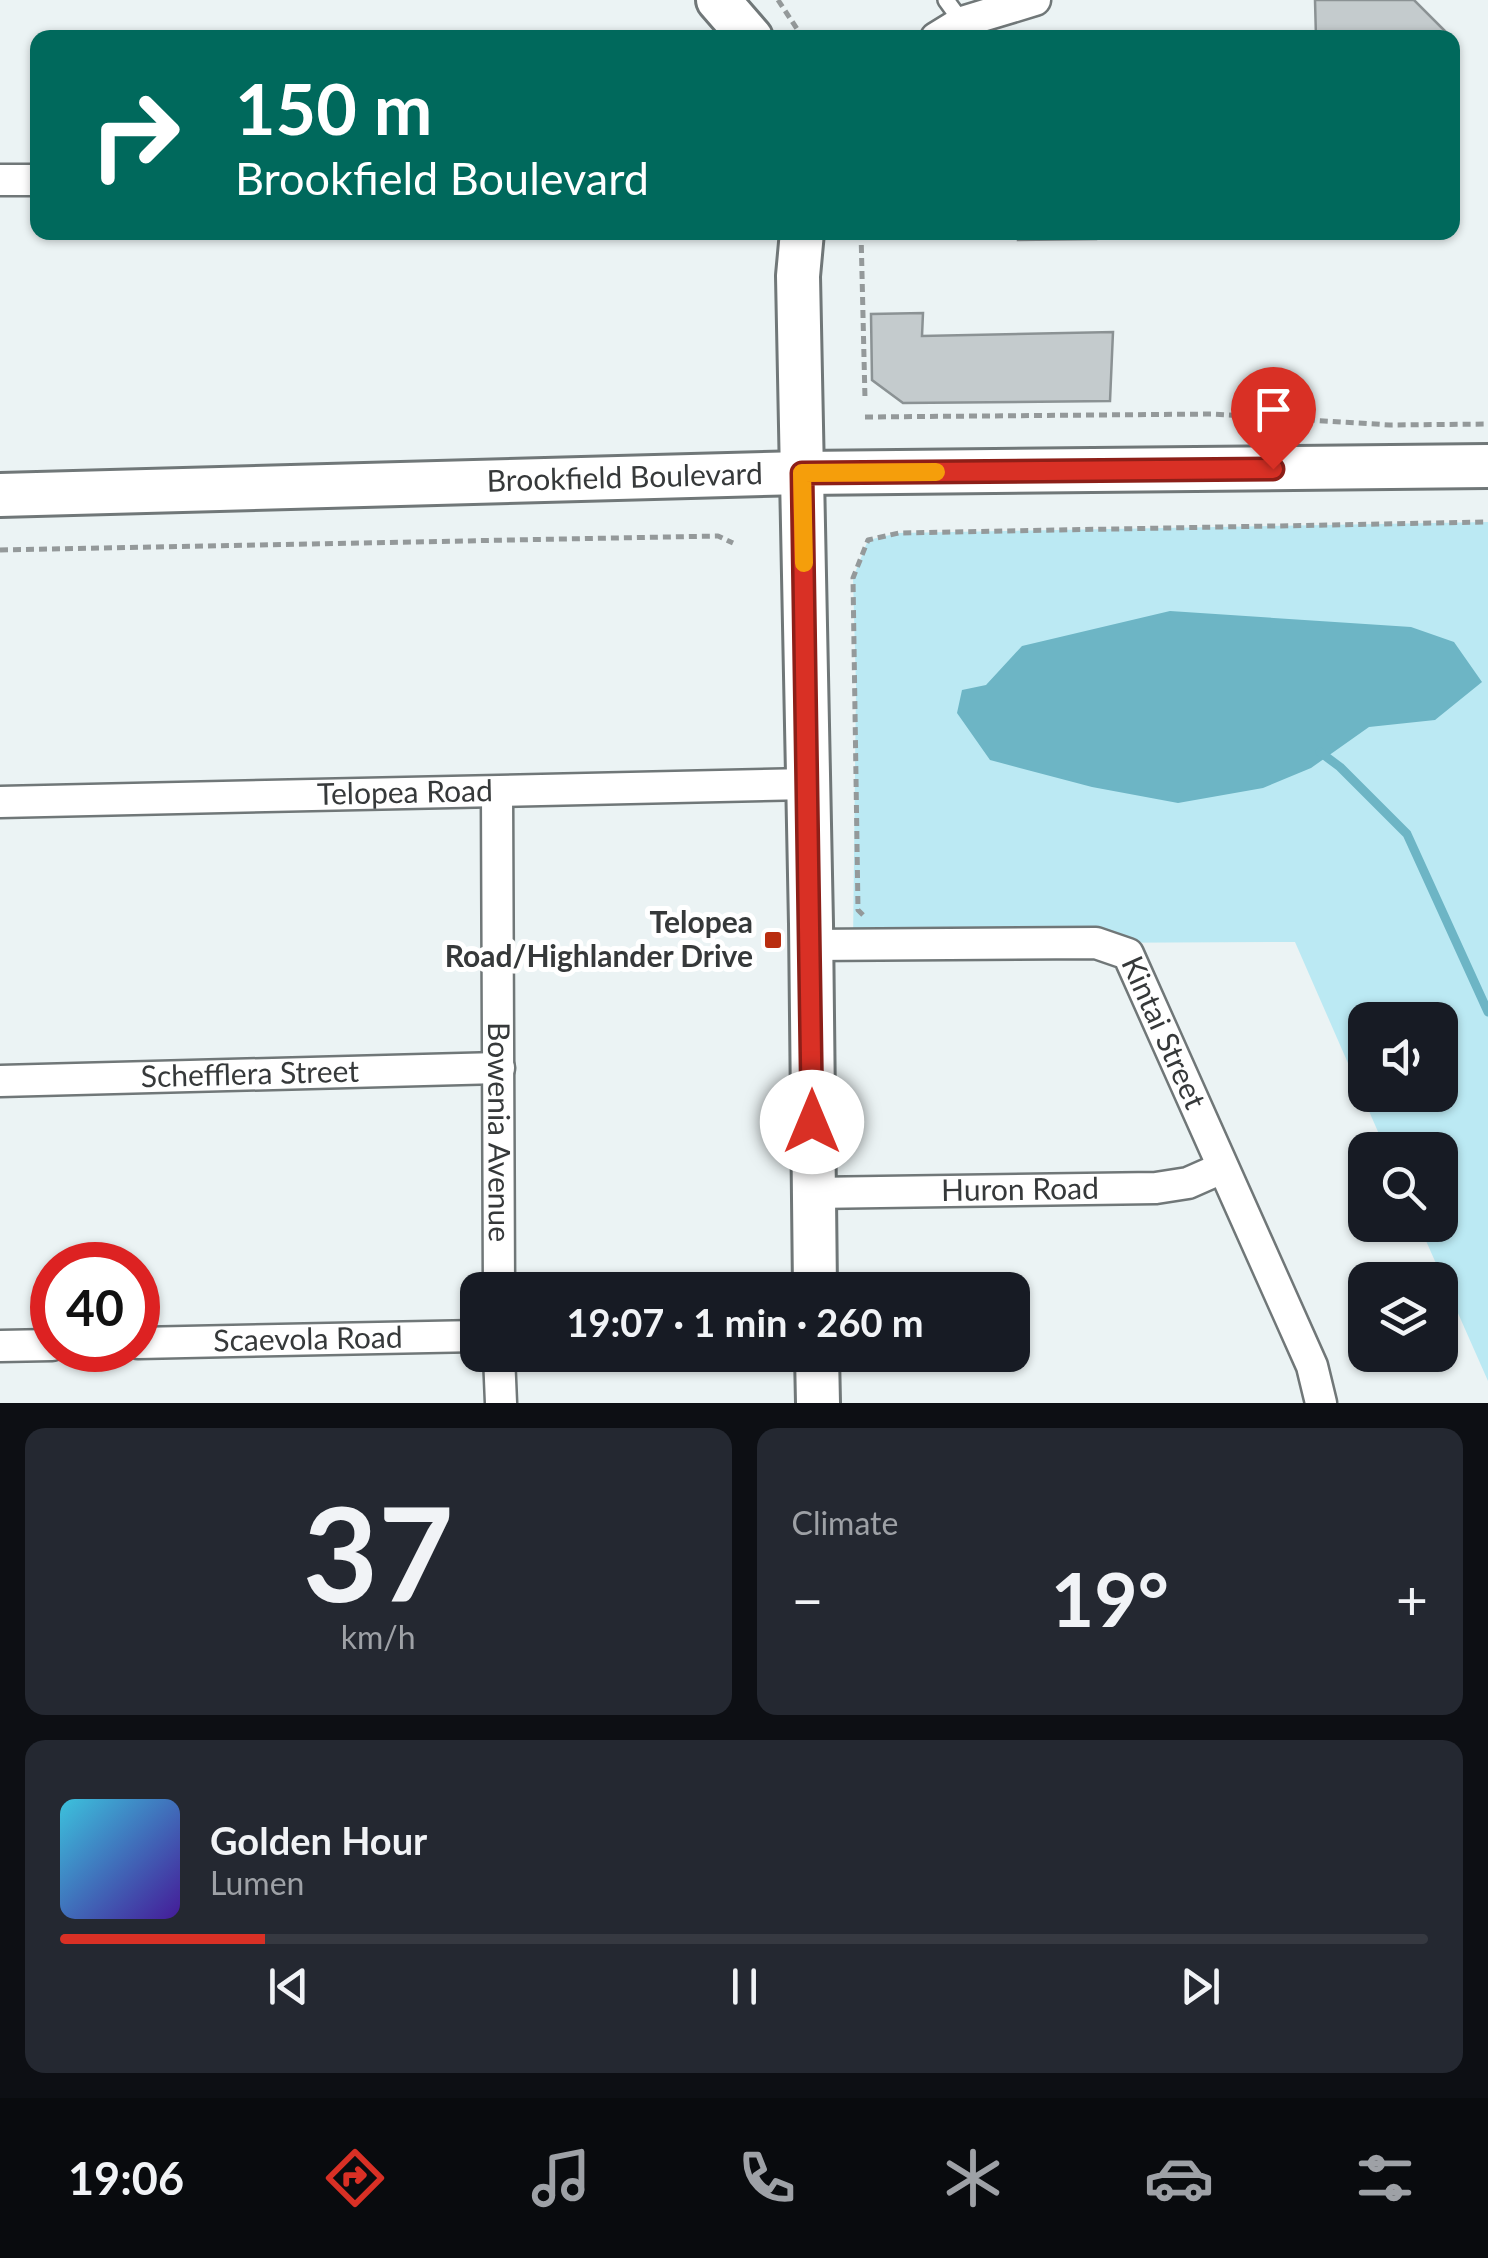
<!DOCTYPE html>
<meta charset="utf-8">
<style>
body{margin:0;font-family:Lato,sans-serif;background:#242831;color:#f1f3f6;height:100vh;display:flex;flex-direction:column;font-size:38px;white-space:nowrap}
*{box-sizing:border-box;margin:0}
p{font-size:32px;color:#9ea1a6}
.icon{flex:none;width:55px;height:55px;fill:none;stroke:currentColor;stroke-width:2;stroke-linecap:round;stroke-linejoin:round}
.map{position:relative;height:1403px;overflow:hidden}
.sheet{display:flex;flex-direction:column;gap:25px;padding:25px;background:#0d0f14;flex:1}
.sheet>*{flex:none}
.guide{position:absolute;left:30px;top:30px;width:1430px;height:210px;border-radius:20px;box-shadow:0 2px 8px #0004;background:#00695c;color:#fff;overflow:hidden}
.controls{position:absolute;left:1348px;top:1002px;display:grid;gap:20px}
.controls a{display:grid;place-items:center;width:110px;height:110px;border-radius:20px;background:#171b24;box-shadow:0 2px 8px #0004;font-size:50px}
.speed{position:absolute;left:30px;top:1242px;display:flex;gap:20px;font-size:50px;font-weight:700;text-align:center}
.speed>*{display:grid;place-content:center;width:130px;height:130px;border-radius:50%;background:#171b24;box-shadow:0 2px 8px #0004;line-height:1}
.speed .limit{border:15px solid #d22;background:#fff;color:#111}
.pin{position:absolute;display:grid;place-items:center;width:85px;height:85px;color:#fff;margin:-102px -42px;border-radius:50% 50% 50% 0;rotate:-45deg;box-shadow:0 0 10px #0007}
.pin .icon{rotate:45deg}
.me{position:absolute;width:110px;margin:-55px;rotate:0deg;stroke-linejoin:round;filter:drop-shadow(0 0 8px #0008)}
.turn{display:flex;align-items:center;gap:35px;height:210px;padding:0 40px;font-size:45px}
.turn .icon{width:130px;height:130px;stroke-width:2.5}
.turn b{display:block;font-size:70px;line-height:85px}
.big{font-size:75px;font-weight:700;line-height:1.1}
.sheet .card{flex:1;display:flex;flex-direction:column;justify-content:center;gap:15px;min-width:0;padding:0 35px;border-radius:20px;background:#242831}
.sheet .dial{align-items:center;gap:0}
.dial b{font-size:130px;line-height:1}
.song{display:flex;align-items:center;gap:30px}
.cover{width:120px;height:120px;border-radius:15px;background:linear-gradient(135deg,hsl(190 70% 55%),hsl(260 70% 35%))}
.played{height:10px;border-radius:5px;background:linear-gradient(90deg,#d93025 15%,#363941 15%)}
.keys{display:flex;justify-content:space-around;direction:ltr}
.heat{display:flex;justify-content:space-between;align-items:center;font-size:55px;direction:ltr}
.sheet .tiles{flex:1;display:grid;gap:25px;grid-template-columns:1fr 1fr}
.card:last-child{grid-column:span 2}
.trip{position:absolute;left:460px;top:1272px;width:570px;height:100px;border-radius:20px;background:#171b24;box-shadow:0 2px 8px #0004;font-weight:700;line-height:100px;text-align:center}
.tab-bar{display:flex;height:160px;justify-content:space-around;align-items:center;background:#090b0e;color:#9ea1a6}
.tab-bar .icon{width:70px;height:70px}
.tab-bar .active{color:#d93025}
.tab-bar b{font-size:45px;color:#f1f3f6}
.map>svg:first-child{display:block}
</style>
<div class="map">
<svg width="1488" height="1403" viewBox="0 0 1488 1403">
<rect width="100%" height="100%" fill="#ebf3f4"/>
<path fill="#bbe9f3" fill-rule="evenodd" d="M1488,522V1381L1419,1225H1440V1150H1386L1295,942L853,944L856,687L853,578L868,540L899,533ZM1365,1020H1440V1095H1365Z"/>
<polygon fill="#6db5c5" points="1170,611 1411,627 1454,642 1482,682 1435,720 1369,727 1311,768 1263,788 1178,803 1092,787 990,760 957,713 962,690 986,685 1022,646"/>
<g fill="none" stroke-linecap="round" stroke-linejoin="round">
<polyline stroke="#6db5c5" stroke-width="9" points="1320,752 1340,767 1407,834 1488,1012"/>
</g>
<g fill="#c4cbcd" stroke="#8b9294" stroke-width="2.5">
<polygon points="1315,0 1414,0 1452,38 1316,38"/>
<polygon points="1018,232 1096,232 1096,239 1018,240"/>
<polygon points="923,313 922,336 1113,332 1110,401 903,403 872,380 871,314"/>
</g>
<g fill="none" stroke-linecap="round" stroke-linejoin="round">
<g stroke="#707778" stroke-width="20">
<polyline id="lane" points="946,0 962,22"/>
</g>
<g stroke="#707778" stroke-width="35">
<g id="street">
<polyline points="936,38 962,22 1035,0"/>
<polyline points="0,180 38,180"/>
<path id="s1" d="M497,792L499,1290"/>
<path id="s2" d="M0,802L808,784"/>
<path id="s3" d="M811,945L1096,943L1128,954L1312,1366L1321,1403"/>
<path id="s4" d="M0,1081L499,1068"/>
<path id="s5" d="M812,1193L1156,1188L1188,1183L1222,1168"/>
<path id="s6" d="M138,1343L478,1336"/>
<polyline points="0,1346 52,1345"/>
<polyline points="499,1355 501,1403"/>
</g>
</g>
<g stroke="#707778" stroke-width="48">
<g id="secondary">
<polyline points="718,0 751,38"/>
<polyline points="802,232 798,276 811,924 815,1290"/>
<path id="s7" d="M0,495L802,473L1488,466"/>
<polyline points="817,1355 818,1403"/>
</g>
</g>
<g stroke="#94999a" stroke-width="5" stroke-dasharray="8 5" stroke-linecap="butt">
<polyline points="778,0 803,38"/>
<polyline points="861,232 865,399"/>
<polyline points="865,417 1213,414 1390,425 1488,424"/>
<polyline points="0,550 718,536 733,543"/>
<polyline points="863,915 858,910 853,578 868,540 899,533 1488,522"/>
</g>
<use href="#lane" stroke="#fff" stroke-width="15"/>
<use href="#street" stroke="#fff" stroke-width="30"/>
<use href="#secondary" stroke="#fff" stroke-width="42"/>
</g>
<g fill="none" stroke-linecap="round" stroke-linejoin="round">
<g stroke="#8d1f18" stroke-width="25">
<polyline id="route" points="812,1122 802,473 1273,469"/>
</g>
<use href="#route" stroke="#d93025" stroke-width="18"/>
<polyline stroke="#f59e0b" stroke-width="18" points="804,563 802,473 936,472"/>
</g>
<rect fill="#b92d0f" stroke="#fff" stroke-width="4" x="763" y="930" width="20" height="20" rx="5"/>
<g text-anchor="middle" stroke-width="10" stroke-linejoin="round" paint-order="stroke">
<g font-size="30" fill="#36393a" stroke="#fff">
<text dy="10" stroke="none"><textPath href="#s7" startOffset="625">Brookfield Boulevard</textPath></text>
<text dy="10" stroke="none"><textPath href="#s2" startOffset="405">Telopea Road</textPath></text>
<text dy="10" stroke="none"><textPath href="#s3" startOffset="405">Kintai Street</textPath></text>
<text dy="10" stroke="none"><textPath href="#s4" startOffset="250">Schefflera Street</textPath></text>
<text dy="10" stroke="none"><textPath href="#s1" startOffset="340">Bowenia Avenue</textPath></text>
<text dy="10" stroke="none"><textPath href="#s5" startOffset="208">Huron Road</textPath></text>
<text dy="10" stroke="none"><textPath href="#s6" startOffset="170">Scaevola Road</textPath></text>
</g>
<g font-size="30" font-weight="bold" fill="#36393a" stroke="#fff" text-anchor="end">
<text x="753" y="933">Telopea<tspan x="753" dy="34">Road/Highlander Drive</tspan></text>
</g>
</g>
</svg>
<div class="controls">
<a><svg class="icon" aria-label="sound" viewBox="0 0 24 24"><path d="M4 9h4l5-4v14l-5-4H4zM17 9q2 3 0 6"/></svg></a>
<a><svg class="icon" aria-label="search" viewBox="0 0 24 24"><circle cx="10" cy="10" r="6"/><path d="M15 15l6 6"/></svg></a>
<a><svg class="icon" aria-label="layers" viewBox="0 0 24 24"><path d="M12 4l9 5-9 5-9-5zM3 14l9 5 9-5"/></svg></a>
</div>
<div class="speed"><div class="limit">40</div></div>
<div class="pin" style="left:1273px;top:469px;background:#d93025"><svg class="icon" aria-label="arrive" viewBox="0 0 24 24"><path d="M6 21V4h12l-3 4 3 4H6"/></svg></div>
<svg class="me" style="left:812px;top:1122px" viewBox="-20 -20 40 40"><circle r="19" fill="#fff"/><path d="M0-13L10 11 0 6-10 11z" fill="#d93025"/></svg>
<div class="trip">19:07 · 1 min · 260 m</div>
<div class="guide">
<div class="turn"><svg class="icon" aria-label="right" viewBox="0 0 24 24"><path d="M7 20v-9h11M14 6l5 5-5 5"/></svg><div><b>150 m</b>Brookfield Boulevard</div></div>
</div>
</div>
<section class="sheet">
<div class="tiles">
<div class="card dial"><b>37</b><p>km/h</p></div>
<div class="card"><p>Climate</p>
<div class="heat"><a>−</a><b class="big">19°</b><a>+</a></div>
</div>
<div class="card">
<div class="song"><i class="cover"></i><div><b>Golden Hour</b><p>Lumen</p></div></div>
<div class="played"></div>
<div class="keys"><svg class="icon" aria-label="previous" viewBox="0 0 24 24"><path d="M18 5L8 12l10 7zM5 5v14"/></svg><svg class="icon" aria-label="pause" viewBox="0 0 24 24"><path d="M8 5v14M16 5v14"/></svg><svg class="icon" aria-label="next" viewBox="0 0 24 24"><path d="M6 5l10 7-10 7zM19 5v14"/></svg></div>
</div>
</div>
</section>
<nav class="tab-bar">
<b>19:06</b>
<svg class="icon active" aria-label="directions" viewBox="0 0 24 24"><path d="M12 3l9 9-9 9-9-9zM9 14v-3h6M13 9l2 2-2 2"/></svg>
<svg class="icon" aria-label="music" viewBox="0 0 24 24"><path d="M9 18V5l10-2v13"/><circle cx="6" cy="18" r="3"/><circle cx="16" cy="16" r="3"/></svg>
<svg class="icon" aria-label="phone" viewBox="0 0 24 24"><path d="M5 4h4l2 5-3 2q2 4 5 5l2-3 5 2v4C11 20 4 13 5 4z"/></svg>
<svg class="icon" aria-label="climate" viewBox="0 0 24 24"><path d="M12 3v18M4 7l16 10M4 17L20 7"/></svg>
<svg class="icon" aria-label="car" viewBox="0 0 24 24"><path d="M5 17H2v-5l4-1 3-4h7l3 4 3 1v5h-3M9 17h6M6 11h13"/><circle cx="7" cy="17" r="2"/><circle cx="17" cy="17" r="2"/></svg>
<svg class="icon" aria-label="filters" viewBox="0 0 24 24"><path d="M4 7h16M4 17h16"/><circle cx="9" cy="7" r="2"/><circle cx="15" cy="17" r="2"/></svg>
</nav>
